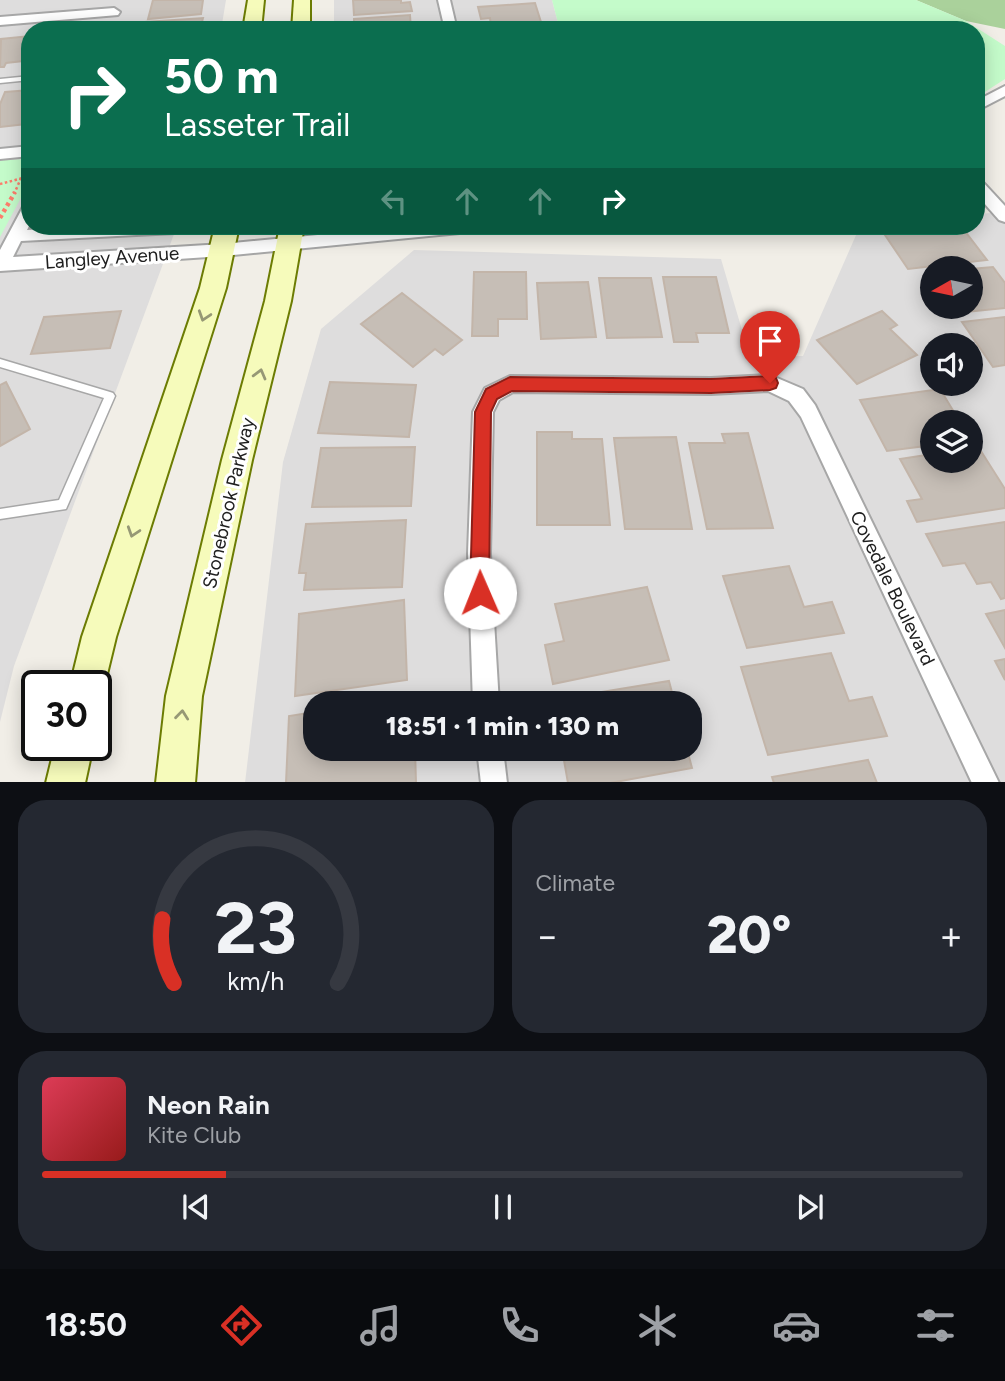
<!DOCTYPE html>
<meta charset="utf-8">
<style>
body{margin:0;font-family:Figtree,sans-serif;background:#242831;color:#f1f3f6;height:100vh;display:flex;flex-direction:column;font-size:26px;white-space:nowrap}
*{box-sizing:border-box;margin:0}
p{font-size:23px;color:#9ea1a6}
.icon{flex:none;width:38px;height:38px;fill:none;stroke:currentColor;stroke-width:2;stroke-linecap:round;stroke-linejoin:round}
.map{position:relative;height:782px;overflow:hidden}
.sheet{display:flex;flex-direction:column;gap:18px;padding:18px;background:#0d0f14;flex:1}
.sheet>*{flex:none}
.hud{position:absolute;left:21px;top:21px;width:964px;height:214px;border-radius:28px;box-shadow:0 4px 18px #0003;background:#0b6e4f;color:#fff;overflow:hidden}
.needle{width:46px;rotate:261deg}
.controls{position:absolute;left:920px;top:256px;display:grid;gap:14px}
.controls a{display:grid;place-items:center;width:63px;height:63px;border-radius:50%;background:#171b24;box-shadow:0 4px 18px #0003;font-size:35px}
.speed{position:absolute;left:21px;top:670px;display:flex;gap:14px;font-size:35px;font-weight:700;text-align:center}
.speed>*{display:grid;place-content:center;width:91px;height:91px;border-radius:50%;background:#171b24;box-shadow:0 4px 18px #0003;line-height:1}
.speed .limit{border:4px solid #111;border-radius:10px;background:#fff;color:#111}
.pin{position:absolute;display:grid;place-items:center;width:60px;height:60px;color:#fff;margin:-72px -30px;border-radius:50% 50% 50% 0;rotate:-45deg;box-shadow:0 0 7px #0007}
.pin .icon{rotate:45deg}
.me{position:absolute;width:77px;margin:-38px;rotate:359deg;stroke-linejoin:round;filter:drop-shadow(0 0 5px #0008)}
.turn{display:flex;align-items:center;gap:24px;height:147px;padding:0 28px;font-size:32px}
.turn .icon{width:91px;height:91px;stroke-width:2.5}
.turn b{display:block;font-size:49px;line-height:60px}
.lanes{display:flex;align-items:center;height:66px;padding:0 28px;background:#0003;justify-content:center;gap:35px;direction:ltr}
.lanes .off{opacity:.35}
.big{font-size:52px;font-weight:800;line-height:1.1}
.sheet .tile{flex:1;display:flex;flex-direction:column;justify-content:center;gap:10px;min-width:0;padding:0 24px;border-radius:28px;background:#242831}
.sheet .dial{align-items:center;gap:0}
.dial svg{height:182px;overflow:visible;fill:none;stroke:#363941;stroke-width:7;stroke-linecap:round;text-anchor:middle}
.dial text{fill:#f1f3f6;stroke:none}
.song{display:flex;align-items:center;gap:21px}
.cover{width:84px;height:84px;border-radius:10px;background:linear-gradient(135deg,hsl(350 70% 55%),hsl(0 70% 35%))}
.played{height:7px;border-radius:4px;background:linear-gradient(90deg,#d93025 20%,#363941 20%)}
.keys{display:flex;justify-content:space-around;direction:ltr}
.heat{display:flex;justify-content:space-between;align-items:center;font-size:38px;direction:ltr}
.sheet .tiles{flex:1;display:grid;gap:18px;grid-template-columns:1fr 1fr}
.tile:last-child{grid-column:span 2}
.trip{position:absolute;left:303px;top:691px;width:399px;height:70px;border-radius:28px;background:#171b24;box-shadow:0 4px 18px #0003;font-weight:800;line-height:70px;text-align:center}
.dock{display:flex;height:112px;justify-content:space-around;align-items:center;background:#090b0e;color:#9ea1a6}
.dock .icon{width:49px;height:49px}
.dock .active{color:#d93025}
.dock b{font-size:32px;color:#f1f3f6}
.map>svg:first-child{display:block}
</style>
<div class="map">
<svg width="1005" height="783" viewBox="0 0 1005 783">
<rect width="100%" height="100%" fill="#f1eee7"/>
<g fill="#dedddd" fill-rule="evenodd">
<polygon points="0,0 226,0 221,30 30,30 30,226 177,226 14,666 0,722"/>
<polygon points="334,0 552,0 558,23 564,30 334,30"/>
<path d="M1005,212V782L245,783L283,462L321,329L414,250L721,259L750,357L803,356L860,226H976L977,214ZM933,268H971V306H933ZM933,345H971V383H933ZM933,422H971V460H933ZM315,704H690V749H315Z"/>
</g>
<polygon fill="#aad19b" points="916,0 1005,0 1005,29 966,21"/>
<g fill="#c4fbca">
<polygon points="552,0 916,0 966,21 1005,46 1005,79 977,97 976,30 564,30 558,23"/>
<polygon points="30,159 30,181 0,237 0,160"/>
</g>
<g fill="#c6beb6" stroke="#c3b5a9" stroke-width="2">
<polygon points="153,0 203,0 201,14 148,19"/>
<polygon points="353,0 401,0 401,3 410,2 412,11 354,15"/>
<polygon points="535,3 541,22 491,26 490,18 481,19 478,7"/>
<polygon points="410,15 411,30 354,30 354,19"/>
<polygon points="203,18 200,30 142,30 145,22"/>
<polygon points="30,36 30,44 23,61 6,63 4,67 0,67 1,39"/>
<polygon points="30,90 30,114 26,124 0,127 0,104 5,92"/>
<polygon points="937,226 961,226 987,260 908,269 883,232"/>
<polygon points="993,267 1005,283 1005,308 946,314 941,306 971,306 971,269"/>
<polygon points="474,272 526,272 527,319 498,319 498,336 472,336"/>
<polygon points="663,277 716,277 729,333 696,333 698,342 674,342"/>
<polygon points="599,278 651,278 662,337 607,338"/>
<polygon points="588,282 596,337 541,339 537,283"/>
<polygon points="402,293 462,340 443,355 435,349 413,367 361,324"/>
<polygon points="121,311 110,348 31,354 44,317"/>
<polygon points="882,311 897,325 890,329 917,355 857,384 817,340"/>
<polygon points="1005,317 1005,365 993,367 962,322"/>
<polygon points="6,382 30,429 0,446 0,385"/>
<polygon points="330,382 416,385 409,437 318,433"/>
<polygon points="940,389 960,422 933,422 933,445 887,451 860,400"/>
<polygon points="537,432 572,432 572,439 602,439 610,525 537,525"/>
<polygon points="748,433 773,528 707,529 689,443 725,443 722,434"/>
<polygon points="676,437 692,529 625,529 614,438"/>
<polygon points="415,447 411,506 312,507 321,448"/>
<polygon points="979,448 1005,489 1005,508 917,522 907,501 922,499 900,459 933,454 933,460 971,460 971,449"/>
<polygon points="406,520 402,587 304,590 306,573 299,573 306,524"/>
<polygon points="1005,522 1005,598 1001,599 991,582 977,584 965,563 943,566 926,534"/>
<polygon points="789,566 804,607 832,602 844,633 747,648 723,576"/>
<polygon points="647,587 669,660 553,684 545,645 564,641 555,604"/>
<polygon points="404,600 407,680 295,696 299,614"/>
<polygon points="1005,610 1005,648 986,614"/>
<polygon points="831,653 849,701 872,697 887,736 768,755 741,667"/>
<polygon points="1005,659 1005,680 995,661"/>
<polygon points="669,681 675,704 585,704 583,695"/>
<polygon points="315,712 315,749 382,749 382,754 415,749 416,783 286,783 289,716"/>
<polygon points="562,749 687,749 692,768 610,783 568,783"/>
<polygon points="868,760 877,783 774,783 772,777"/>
</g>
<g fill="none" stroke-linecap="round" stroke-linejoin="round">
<g stroke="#a7a7a7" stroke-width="3">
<g id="lane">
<polygon points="30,76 30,80 0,83 0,79"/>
<polygon points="0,359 110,392 113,393 115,396 66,509 0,519 0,509 59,500 104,398 0,367"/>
</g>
</g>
<g stroke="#a7a7a7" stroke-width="4">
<g id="street">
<polygon points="438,0 450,0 457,30 445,30"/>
<polygon points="114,8 120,12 118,15 0,25 0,17"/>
<polygon points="1005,86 1005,96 976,111 976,101"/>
<polygon points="30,146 30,156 0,159 0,149"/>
<polygon points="976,179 981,180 1005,206 1005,222 999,220 976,194"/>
<polygon points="30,204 30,224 27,230 95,226 202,226 194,232 21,241 13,257 223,244 413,226 478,226 470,232 223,256 0,271 0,250 24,205"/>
<polygon points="770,375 803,389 815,405 999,783 972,783 801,417 789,401 768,391 711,394 513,392 499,400 493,412 490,554 499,704 473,704 468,554 473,412 485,388 510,376 711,378"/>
<polygon points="477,749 503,749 507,783 481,783"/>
</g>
</g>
<g stroke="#6c7c03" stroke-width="4">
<g id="secondary">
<polygon points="248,0 264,0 261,30 243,30"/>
<polygon points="294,0 310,0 310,30 292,30"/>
<polygon points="215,226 239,226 226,288 116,637 101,699 96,701 96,686 70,686 82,637 200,288"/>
<polygon points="280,226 304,226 291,301 252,460 202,696 195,783 156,783 166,696 222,460 265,301"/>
<polygon points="55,746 93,746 85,783 46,783"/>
</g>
</g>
<g stroke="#fc7e6c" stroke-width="2.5" stroke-dasharray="2.5 2.5" stroke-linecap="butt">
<polyline points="0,184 23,178"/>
<polyline points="14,194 26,167"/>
</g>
<polyline stroke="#fc7e6c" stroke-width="4.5" stroke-dasharray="3.5 3.5" stroke-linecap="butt" points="0,218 15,192"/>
<use href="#lane" fill="#fff" fill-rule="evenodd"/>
<use href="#street" fill="#fff" fill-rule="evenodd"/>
<use href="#secondary" fill="#f6fbbb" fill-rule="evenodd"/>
</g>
<defs><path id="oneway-chevron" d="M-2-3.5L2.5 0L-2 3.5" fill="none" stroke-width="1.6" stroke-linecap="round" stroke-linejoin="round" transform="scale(1.75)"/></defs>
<g stroke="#969875">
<use href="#oneway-chevron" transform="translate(204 316) rotate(108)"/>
<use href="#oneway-chevron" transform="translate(260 374) rotate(-75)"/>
<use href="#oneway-chevron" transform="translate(133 532) rotate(108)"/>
<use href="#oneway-chevron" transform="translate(182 715) rotate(-84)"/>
</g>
<polygon fill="#d93025" stroke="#8d1f18" stroke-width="2" points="770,376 776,378 778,383 776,388 770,390 711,393 512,391 497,399 491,412 489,593 486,600 480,602 473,600 470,593 475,412 486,389 510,377 711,379"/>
<g text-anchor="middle" stroke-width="6" stroke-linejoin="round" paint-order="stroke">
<g font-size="19" fill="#202020" stroke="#fff">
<text transform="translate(112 257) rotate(-4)" y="7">Langley Avenue</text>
<text transform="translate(228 503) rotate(-77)" y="7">Stonebrook Parkway</text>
<text transform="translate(893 588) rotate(64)" y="7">Covedale Boulevard</text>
</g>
</g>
</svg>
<div class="controls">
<a><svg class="needle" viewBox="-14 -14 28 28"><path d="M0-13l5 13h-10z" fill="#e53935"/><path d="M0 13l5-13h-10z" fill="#9ea1a6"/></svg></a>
<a><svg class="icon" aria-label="sound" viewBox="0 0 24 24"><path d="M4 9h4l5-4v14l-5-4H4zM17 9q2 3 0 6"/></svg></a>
<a><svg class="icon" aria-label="layers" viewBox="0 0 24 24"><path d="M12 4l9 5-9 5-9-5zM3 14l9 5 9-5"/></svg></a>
</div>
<div class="speed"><div class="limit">30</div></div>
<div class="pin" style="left:770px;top:383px;background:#d93025"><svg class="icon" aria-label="arrive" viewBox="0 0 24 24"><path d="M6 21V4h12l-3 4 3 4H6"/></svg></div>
<svg class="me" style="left:480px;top:593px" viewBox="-20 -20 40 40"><circle r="19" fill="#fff"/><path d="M0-13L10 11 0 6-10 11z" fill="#d93025"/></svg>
<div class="trip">18:51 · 1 min · 130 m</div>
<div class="hud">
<div class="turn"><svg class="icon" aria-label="right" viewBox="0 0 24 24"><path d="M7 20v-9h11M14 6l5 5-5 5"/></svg><div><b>50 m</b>Lasseter Trail</div></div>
<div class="lanes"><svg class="icon off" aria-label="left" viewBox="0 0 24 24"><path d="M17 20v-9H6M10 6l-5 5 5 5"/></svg><svg class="icon off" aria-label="ahead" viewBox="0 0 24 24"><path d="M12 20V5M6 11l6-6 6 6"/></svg><svg class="icon off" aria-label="ahead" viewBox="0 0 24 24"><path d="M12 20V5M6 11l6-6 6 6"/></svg><svg class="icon" aria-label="right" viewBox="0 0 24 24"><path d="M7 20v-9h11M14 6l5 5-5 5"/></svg></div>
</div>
</div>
<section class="sheet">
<div class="tiles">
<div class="tile dial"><svg viewBox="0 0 100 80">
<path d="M14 69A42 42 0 1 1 86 69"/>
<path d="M14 69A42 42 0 0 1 9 41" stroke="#d93025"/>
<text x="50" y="56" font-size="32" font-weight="700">23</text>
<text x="50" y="72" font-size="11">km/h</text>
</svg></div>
<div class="tile"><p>Climate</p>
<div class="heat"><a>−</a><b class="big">20°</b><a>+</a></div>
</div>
<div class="tile">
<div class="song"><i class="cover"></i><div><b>Neon Rain</b><p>Kite Club</p></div></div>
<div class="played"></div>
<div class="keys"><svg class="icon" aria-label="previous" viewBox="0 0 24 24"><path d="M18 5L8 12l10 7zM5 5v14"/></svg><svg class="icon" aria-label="pause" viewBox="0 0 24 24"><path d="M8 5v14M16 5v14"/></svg><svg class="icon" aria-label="next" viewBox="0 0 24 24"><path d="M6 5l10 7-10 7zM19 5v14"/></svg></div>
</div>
</div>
</section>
<nav class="dock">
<b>18:50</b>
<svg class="icon active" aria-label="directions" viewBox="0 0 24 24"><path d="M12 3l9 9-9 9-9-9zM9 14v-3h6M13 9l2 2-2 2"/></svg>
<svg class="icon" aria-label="music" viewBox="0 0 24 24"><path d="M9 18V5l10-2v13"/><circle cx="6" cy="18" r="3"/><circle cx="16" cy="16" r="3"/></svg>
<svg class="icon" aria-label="phone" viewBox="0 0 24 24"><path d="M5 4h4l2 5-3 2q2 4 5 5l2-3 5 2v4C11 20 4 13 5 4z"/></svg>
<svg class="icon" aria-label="climate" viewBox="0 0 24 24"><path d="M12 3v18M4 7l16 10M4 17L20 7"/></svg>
<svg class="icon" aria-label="car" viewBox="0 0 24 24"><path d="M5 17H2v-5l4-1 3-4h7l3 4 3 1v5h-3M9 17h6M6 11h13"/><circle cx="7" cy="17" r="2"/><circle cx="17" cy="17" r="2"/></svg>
<svg class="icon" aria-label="filters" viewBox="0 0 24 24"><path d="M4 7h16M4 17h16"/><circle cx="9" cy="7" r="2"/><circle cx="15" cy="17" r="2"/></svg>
</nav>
